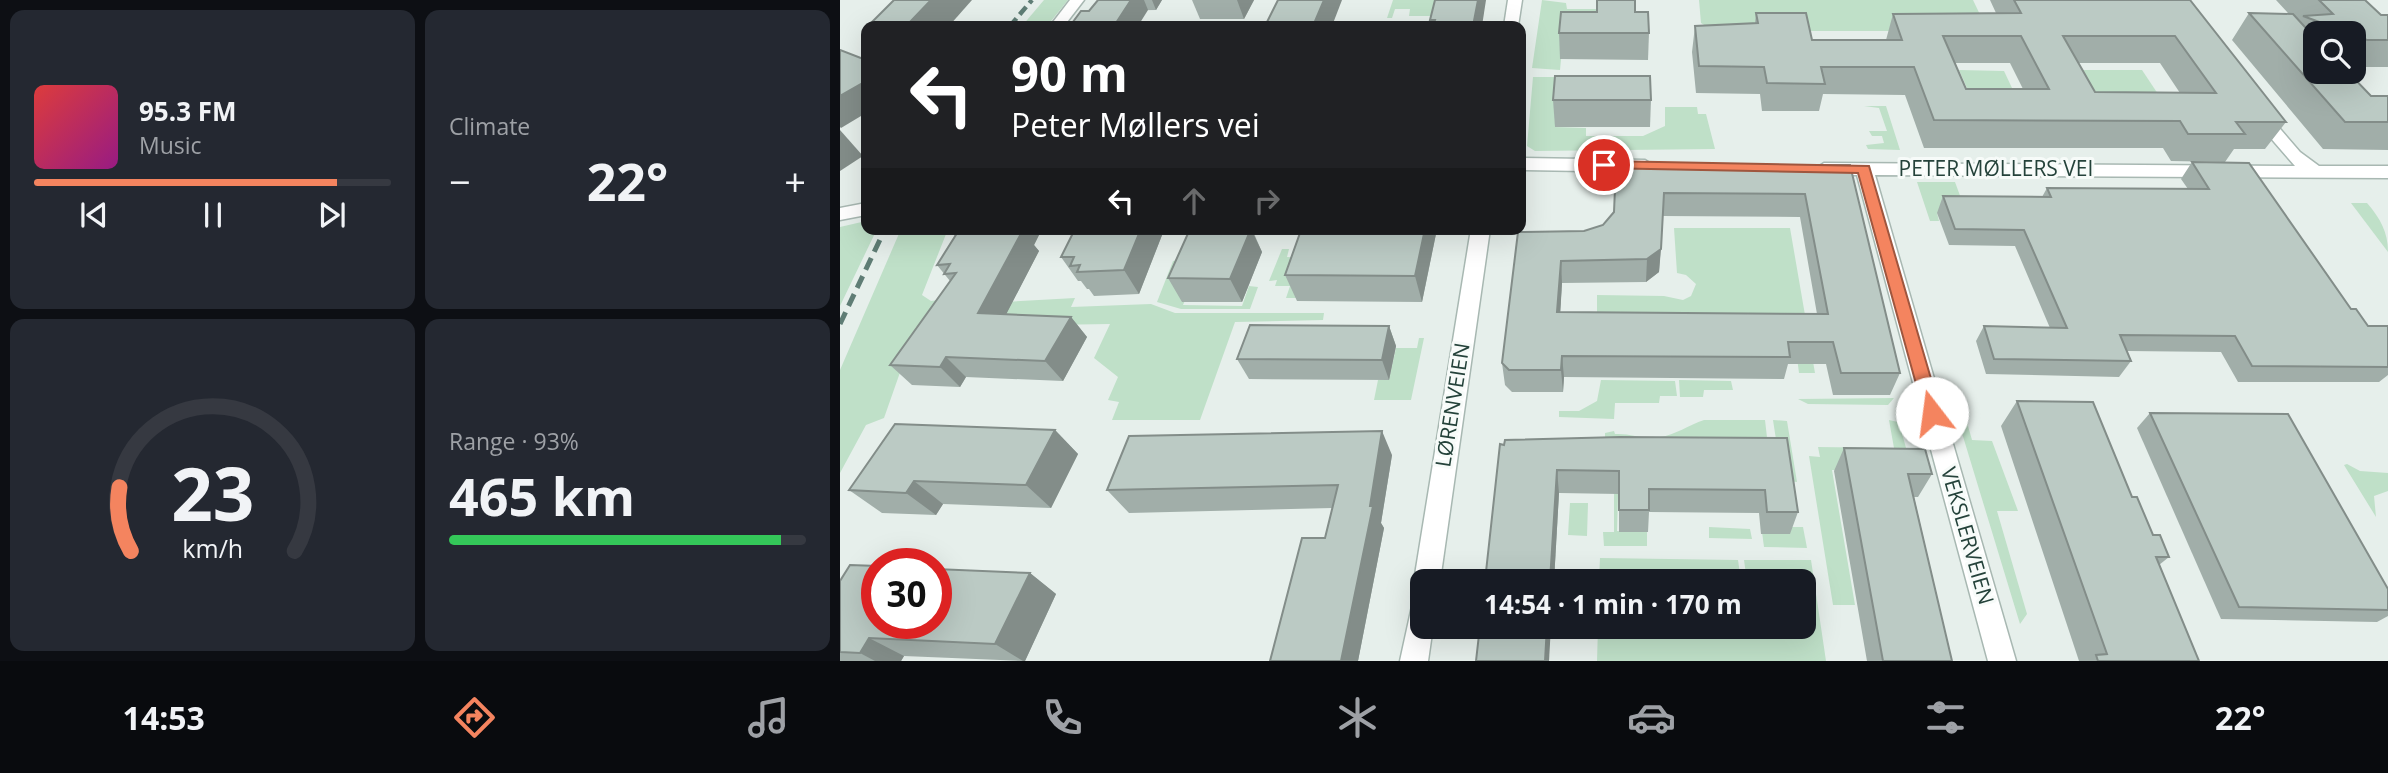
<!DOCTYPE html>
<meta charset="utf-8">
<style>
body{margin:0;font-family:"Open Sans",sans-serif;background:#242831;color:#f1f3f6;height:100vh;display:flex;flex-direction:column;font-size:26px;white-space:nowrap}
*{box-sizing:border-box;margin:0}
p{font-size:23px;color:#9ea1a6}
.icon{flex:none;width:38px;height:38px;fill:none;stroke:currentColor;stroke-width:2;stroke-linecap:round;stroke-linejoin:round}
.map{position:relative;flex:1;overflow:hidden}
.details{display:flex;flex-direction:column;gap:10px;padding:10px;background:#0d0f14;width:840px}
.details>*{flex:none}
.top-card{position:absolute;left:21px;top:21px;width:665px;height:214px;border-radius:14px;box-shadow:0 7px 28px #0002;background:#202124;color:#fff;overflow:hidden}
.buttons{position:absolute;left:1463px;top:21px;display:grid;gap:14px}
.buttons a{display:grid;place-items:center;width:63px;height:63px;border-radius:14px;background:#171b24;box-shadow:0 7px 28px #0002;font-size:35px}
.speed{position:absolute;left:21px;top:548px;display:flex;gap:14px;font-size:35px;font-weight:700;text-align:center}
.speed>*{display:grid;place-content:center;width:91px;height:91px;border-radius:50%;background:#171b24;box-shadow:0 7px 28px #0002;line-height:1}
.speed .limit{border:10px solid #d22;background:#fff;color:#111}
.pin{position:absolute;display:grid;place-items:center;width:60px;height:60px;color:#fff;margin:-30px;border:4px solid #fff;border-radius:50%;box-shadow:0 2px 7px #0007}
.me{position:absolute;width:77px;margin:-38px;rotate:345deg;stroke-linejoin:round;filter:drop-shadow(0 0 5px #0008)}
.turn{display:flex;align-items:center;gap:24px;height:147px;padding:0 35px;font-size:32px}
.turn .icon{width:91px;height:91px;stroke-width:2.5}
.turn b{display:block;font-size:49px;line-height:60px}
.lanes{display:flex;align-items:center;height:66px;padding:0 35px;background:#0003;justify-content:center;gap:35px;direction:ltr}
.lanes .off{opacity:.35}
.big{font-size:52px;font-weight:700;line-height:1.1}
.details .card{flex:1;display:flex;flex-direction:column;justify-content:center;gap:10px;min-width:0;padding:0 24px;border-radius:14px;background:#242831}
.details .dial{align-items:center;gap:0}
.dial svg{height:182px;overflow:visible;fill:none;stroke:#363941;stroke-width:7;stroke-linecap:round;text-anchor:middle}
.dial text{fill:#f1f3f6;stroke:none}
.song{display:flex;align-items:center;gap:21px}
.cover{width:84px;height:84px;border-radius:10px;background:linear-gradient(135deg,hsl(0 70% 55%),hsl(310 70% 35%))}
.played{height:7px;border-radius:4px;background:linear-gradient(90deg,#f4845f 85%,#363941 85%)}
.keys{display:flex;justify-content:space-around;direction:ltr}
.heat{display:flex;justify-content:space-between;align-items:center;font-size:38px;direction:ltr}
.charge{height:10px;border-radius:5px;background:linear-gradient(90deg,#34c759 93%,#363941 0)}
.details .tiles{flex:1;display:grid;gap:10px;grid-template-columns:repeat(2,1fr)}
.trip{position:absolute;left:570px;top:569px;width:406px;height:70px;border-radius:14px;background:#171b24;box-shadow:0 7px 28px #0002;font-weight:700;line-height:70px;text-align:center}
.menu{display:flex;height:112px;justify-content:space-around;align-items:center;background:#090b0e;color:#9ea1a6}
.menu .icon{width:49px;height:49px}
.menu .selected{color:#f4845f}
.menu b{font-size:32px;color:#f1f3f6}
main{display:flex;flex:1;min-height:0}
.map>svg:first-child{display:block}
</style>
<main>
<section class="details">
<div class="tiles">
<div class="card">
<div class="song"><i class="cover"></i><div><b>95.3 FM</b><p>Music</p></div></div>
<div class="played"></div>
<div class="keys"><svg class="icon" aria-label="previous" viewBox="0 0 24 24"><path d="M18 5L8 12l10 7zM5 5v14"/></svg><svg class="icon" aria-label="pause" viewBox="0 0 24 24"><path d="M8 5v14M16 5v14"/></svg><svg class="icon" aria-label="next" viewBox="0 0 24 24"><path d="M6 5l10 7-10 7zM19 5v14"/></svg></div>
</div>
<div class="card"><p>Climate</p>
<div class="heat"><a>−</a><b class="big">22°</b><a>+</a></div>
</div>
<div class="card dial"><svg viewBox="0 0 100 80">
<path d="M14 69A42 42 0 1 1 86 69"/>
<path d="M14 69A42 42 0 0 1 9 41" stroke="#f4845f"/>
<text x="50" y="56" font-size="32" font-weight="700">23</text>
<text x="50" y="72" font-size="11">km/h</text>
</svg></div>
<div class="card"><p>Range · 93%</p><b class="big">465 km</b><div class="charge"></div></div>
</div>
</section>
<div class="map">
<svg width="1548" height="661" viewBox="0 0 1548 661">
<rect width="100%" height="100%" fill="#e6efeb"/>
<g fill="#bfe0c8">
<polygon points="204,0 228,0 207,26 182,26"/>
<polygon points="553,0 597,0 592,16 569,16 570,9 555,9 552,18 547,18"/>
<polygon points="702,0 726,3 727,9 758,9 757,38 723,38 720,70 692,68"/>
<polygon points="859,0 1133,0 1144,23 1142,31 874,31 861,23"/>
<polygon points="1119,70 1164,71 1180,105 1134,104"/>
<polygon points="1228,70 1302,70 1324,103 1247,103"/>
<polygon points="693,77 720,77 715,127 746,128 746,136 803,136 825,126 825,107 857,107 858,114 866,114 875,149 695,151 687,146"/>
<polygon points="1024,106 1046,106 1060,150 1028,149 1026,145 1044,143 1042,136 1032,136 1029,131 1047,131 1039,108"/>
<polygon points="1077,182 1115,182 1126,212 1097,213 1099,221 1090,221"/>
<path d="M1511,203H1527C1540,218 1548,232 1548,252Z"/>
<polygon points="26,221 26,229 37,229 0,306 0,227"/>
<polygon points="834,228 950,228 975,373 959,373 953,327 757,325 757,295 824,296 843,300 851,296 856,284 846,275 837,273"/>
<polygon points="61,229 108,229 82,295 91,301 106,299 129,304 235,298 231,307 311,304 335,313 484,313 483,320 395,322 360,420 272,420 279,402 268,400 278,377 254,358 270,324 76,327 44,418 26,425 0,473 0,370"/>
<polygon points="442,249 449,249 447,257 471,258 458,298 446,298 450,286 435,286 437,280 429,281"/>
<polygon points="364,255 343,305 402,306 409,286 418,287 410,309 341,309 317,302 333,261"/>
<polygon points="579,338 584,338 571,400 534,400 538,380 549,379 556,348 577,348"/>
<polygon points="761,380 835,381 837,396 820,396 819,403 775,403 774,419 719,417 719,411 739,411 757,401"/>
<polygon points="839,380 891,381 893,390 864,390 863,397 840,397"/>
<polygon points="1111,397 1120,398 1132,440 1152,441 1178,511 1157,511 1187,614 1180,624"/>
<polygon points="1054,398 1048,405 968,404 958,399"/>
<path d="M864,420H925L928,446H937L933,420L947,421L957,482L779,461L777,531L807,532V546H764L763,532H774V481H764L765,433L774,431L775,434C790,433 805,440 820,437C835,435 849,425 864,420Z"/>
<polygon points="1049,420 1058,422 1060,426 1072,470 992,470 1015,605 993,605 969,456 980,457 978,447 1054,448"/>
<polygon points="1507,464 1520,471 1548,473 1548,491 1534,496 1536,517 1504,465"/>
<polygon points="730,503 748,503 747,536 728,535"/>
<polygon points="869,527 910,529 912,539 869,538"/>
<polygon points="948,527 963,527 967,548 924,547 922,532"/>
<polygon points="760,558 898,560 901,581 759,581"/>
<polygon points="904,560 971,560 986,661 757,661 758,627 964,626 964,581 907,581"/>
</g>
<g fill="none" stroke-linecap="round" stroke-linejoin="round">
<g stroke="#a8b8b2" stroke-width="3">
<g id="minor">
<polygon points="230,0 244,0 224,26 210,26"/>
<polygon points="668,0 682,0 678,26 664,26"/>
<polygon points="1417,108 1423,109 1460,152 1479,166 1548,166 1548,178 1035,175 1176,661 1148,661 1017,175 984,175 975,169 984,163 1455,166 1409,113"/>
<polygon points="681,158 805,160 814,166 805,172 681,170"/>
<polygon points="26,203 26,215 0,220 0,208"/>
<polygon points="631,229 650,229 600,581 583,581 583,592 578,590 574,581"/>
<polygon points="583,593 583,626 593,626 588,661 560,661 574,597"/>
</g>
</g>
<use href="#minor" fill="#fff" fill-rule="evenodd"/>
<polyline stroke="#5f7d75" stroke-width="4.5" stroke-dasharray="10 5" stroke-linecap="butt" points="170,26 192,0"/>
<polyline stroke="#5f7d75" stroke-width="5" stroke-dasharray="13 7" stroke-linecap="butt" points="0,324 45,229"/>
</g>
<g fill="#a1aea9" fill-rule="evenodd">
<polygon points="54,0 109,26 35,26 32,22"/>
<polygon points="258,0 322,0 316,10 249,11"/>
<polygon points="352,0 414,0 404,19 360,19"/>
<path d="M1150,0H1350L1446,122L1425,149H1394L1385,162L1331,161L1323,148H1084L1065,95L983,94L979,111H922L920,94L856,93L852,52L855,26L915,23L916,13L972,40H1046L1053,14L1156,13ZM1115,63H1170L1183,89H1126ZM1238,63H1320L1340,93L1255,92Z"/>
<polygon points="1436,0 1525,0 1541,15 1548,15 1548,67 1514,67 1514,33 1475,33 1475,72 1531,96 1548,96 1548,150 1483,149 1392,40 1409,13 1449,14"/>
<polygon points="757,12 795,12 809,33 808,60 720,59 719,33"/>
<polygon points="713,100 811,100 810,127 715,127"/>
<polygon points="1352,162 1528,326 1548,326 1548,375 1539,382 1398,382 1381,352 1287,351 1291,361 1279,377 1146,374 1136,341 1144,326 1210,328 1175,246 1109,245 1097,213 1103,196 1202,197 1207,188 1348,189 1341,179"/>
<path d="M776,165H1010L1060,373L1050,395H993L986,364H948L944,379L724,377L723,392H672L665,385L662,363L678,232L744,231L763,225L774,212ZM823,216L960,217L977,314L720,312L722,283L806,282L819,272Z"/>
<polygon points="111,229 202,229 194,245 199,251 166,314 231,317 247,337 223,381 126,377 120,387 72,385 50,365 110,281 97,265 115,236 110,231"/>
<polygon points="235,229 412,229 422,252 402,302 342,302 328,278 349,231 324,230 299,294 254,296 249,289 247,289 241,281 238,281 221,257"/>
<polygon points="597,229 582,302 457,301 445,275"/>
<polygon points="549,326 556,346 549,380 409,379 397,359"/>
<polygon points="1177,401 1292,497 1313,535 1329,557 1319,565 1359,661 1239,661 1161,426"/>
<polygon points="1310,413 1548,589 1548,616 1537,622 1381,619 1297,428"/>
<polygon points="215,430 238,454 211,508 103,504 96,515 42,513 9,490"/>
<polygon points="947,438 958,512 950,534 921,534 919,513 809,512 808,532 779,532 779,494 719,493 714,581 645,581 660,444"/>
<polygon points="1004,448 1092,474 1078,497 1074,497 1112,661 1027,661 994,471"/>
<polygon points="552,455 541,523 544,528 518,661 430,661 485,538 492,508 289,513 267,490"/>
<polygon points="190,573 216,594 185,661 64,656 61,661 0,661 0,581"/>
</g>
<g fill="#838d89">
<polygon points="91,0 132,0 109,26 73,26 70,22"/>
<polygon points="291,0 304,0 308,10 298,26 274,26"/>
<polygon points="312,0 322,0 316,10"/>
<polygon points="397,0 414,0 404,19"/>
<polygon points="484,0 502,0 492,26 473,26"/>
<polygon points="638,0 646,0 642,26 633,26"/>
<polygon points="26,81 26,113 1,128 0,127 0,96"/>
<polygon points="0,130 23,156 0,171"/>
<polygon points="175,229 202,229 194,245 199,251 156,334 138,313"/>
<polygon points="301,229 324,230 299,294 284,270"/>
<polygon points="411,229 422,252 402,302 390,279"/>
<polygon points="585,229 597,229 582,302 575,276"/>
<polygon points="821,249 819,272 806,282 807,259"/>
<polygon points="721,261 722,283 719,335 717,312"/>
<polygon points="231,317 247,337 223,381 205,361"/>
<polygon points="549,326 556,346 549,380 542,360"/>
<polygon points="722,356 724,377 723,392 721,370"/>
<polygon points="106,357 126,377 120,387 100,367"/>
<polygon points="215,430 238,454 211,508 186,485"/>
<polygon points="542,431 552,455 541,523 544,528 518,661 501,661 530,506"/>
<polygon points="717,470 719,493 714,581 710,581"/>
<polygon points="74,481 103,504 96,515 66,493"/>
<polygon points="190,573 216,594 185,661 183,661 155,644"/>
<polygon points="707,626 711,626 709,661 705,661"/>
<polygon points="29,638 64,656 61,661 35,661 20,653"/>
</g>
<g fill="#bbcac4" stroke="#838d89" stroke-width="2" fill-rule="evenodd">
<polygon points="54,0 91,0 70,22 32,22"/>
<polygon points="258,0 291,0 274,26 230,26 241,11 249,11"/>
<polygon points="438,0 484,0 473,26 425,26"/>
<polygon points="595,0 638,0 633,26 593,26 595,20 590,20"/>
<polygon points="757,0 795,0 795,12 808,12 809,33 719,33 721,12 757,12"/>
<path d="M1174,0H1350L1446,122H1396L1405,134H1348L1340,121L1094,120L1074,67H981L985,84L927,83L924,67L859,66L855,26L918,23L916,13H966L972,40H1062L1053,14L1181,13ZM1103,36H1181L1209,89H1126ZM1223,36H1335L1376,93L1255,92Z"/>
<polygon points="1479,0 1525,0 1541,15 1548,15 1548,40 1527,40 1514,35 1514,33 1509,33 1463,16 1493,14"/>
<polygon points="1409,13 1453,14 1475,38 1475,72 1508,72 1531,96 1548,96 1548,122 1505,122"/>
<polygon points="0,50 26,60 26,81 0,96"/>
<polygon points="715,76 810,76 811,100 713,100"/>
<polygon points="1352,162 1409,163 1511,309 1516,309 1528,326 1548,326 1548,367 1412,366 1395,336 1280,335 1291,361 1154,359 1144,326 1227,328 1184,230 1115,229 1103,196 1211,197 1207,188 1369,189"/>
<path d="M776,165H1010L1060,373H1001L993,342H948L950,357L722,356L721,370H669L662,363L678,232L744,231L763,225L774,212ZM824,193L965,194L988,314L717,312L721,261L807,259L821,249Z"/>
<polygon points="111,229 183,230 138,313 231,317 205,361 106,357 100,367 50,365 116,273 104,274 110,264 97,265 119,230 110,231"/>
<polygon points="235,229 301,229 284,270 237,272 240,265 230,266 234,257 221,257"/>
<polygon points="350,229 411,229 390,279 328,278"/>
<polygon points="537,229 585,229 575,276 445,275 460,233 536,233"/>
<polygon points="410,325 549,326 542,360 397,359"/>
<polygon points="1177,401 1253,402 1292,497 1297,497 1313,535 1320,535 1329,557 1316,557 1359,661 1258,661 1256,655 1267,654"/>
<polygon points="1310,413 1448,414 1548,589 1548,610 1399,607"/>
<polygon points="55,424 215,430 186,485 74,481 66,493 9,490"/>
<polygon points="542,431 530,506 533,506 501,661 430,661 462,538 485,538 498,485 267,490 289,436"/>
<polygon points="780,437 947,438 958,512 927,512 925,490 809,489 809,510 779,510 779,471 717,470 710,581 645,581 660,444 664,445 665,440"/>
<polygon points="1004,448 1085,449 1092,474 1068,474 1112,661 1043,661"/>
<polygon points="10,565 37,566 37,623 96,623 96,569 190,573 155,644 29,638 20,653 0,652 0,581"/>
<polygon points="640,626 707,626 705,661 636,661"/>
</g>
<polygon fill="#f4845f" stroke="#9f563e" stroke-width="2" points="764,161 1029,166 1101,413 1098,418 1092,420 1084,413 1018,173 759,168 757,165"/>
<g text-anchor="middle" stroke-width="6" stroke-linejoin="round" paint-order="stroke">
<g font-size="21" fill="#24423a" stroke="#f7fbf9">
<text x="1156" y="176">PETER MØLLERS VEI</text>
<text transform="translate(613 405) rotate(-81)" y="7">LØRENVEIEN</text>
<text transform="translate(1127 536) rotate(74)" y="7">VEKSLERVEIEN</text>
</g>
</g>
</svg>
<div class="buttons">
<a><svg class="icon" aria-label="search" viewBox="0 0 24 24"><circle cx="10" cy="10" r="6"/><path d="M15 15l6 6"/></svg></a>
</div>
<div class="speed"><div class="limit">30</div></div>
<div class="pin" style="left:764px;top:165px;background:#d93025"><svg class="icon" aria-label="arrive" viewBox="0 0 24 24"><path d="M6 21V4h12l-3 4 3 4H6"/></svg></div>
<svg class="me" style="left:1092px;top:413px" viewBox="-20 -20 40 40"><circle r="19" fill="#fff"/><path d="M0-13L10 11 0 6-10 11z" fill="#f4845f"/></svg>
<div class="trip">14:54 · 1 min · 170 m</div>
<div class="top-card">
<div class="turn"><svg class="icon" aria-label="left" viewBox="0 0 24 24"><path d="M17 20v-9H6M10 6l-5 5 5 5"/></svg><div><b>90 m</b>Peter Møllers vei</div></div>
<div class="lanes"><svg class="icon" aria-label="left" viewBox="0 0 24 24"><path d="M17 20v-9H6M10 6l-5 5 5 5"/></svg><svg class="icon off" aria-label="ahead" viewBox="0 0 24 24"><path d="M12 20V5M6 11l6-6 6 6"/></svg><svg class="icon off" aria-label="right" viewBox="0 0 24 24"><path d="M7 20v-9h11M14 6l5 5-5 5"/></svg></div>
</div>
</div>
</main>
<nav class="menu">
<b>14:53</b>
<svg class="icon selected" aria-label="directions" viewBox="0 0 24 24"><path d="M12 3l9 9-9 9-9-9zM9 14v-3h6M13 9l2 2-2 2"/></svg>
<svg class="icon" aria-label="music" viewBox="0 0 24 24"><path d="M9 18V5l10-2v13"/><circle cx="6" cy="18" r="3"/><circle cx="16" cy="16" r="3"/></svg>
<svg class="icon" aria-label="phone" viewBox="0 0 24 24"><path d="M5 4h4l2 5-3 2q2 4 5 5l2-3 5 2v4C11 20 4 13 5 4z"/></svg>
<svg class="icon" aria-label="climate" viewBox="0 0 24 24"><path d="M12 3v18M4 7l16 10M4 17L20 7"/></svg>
<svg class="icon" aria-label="car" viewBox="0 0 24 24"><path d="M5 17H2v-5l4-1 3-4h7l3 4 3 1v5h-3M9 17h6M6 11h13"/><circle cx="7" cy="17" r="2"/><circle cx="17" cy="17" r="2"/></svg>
<svg class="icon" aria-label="filters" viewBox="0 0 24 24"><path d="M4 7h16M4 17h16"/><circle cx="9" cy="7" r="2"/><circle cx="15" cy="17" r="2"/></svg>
<b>22°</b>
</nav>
